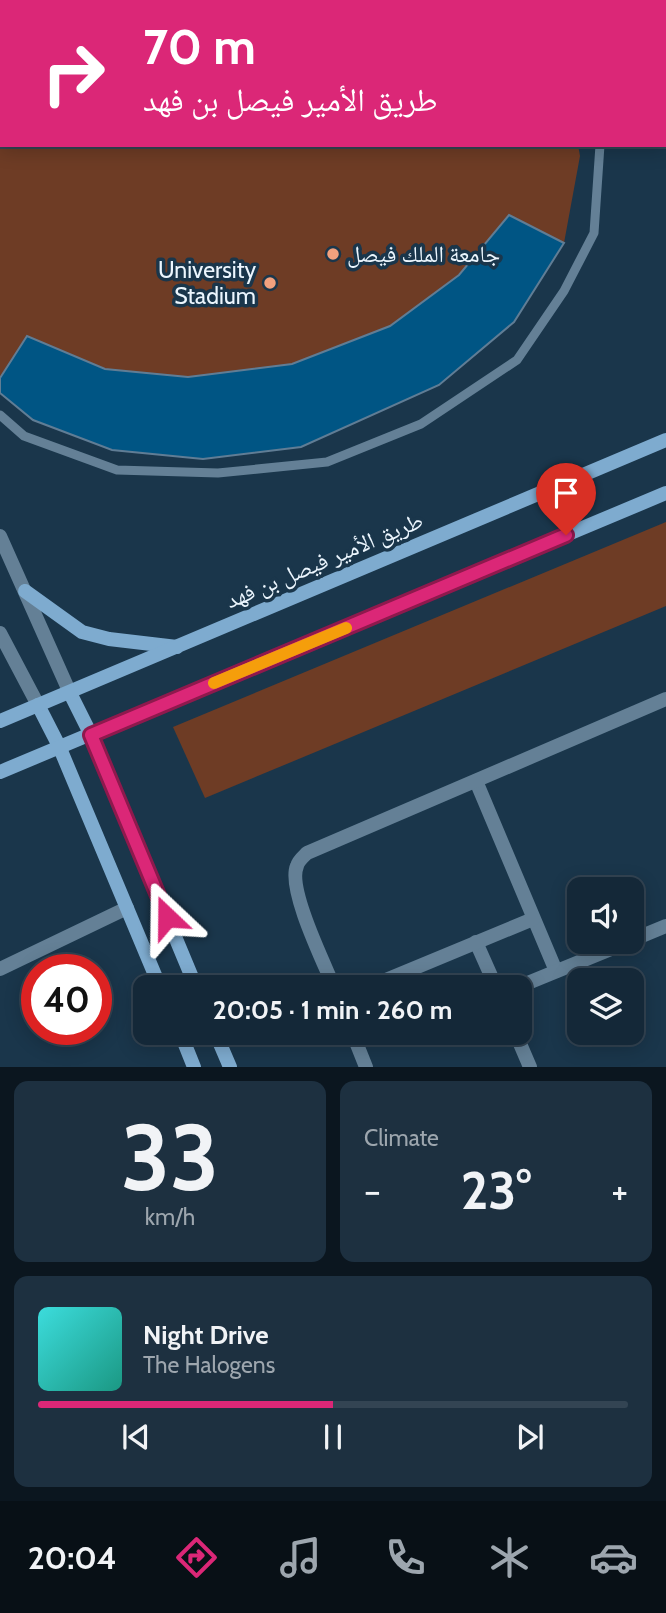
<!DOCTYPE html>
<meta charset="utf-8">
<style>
body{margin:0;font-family:Cabin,"Noto Naskh Arabic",sans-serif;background:#1d3040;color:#f1f3f6;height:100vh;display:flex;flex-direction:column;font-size:26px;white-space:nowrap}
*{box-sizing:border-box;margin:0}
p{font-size:23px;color:#9da6ae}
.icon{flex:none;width:38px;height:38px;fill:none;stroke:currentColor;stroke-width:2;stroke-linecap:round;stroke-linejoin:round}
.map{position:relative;height:1067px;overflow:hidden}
.sheet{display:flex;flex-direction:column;gap:14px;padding:14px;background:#0b161f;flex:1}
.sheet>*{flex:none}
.guide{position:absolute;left:0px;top:0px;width:667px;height:147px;box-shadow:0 4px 18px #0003,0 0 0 2px #334453;background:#db2777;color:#fff;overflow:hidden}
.fabs{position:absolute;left:567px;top:877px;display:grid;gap:14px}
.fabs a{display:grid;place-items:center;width:77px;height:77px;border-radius:14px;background:#142838;box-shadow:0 4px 18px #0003,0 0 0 2px #334453;font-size:35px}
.speed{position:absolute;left:21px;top:954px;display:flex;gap:14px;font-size:35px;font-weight:700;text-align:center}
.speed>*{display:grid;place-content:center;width:91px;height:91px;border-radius:50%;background:#142838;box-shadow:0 4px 18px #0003,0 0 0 2px #334453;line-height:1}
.speed .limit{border:10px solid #d22;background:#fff;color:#111}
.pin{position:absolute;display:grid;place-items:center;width:60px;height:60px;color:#fff;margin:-72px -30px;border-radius:50% 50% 50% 0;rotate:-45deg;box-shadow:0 0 7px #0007}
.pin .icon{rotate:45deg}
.me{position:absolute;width:77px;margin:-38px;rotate:337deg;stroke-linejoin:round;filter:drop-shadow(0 0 5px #0008)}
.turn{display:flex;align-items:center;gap:24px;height:147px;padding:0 28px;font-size:32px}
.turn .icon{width:91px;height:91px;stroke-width:2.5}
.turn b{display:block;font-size:49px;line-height:60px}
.big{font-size:52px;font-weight:700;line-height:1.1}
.sheet .tile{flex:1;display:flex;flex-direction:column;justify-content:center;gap:10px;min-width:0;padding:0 24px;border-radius:14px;background:#1d3040}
.sheet .dial{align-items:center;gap:0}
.dial b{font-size:91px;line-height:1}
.song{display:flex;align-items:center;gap:21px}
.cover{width:84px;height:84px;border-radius:10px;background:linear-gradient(135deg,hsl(180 70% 55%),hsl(170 70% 35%))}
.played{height:7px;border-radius:4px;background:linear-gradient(90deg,#db2777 50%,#334453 50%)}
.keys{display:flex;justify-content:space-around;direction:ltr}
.heat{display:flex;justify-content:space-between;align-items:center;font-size:38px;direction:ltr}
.sheet .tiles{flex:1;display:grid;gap:14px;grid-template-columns:1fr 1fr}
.tile:last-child{grid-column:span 2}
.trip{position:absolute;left:133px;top:975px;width:399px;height:70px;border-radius:14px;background:#142838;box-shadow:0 4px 18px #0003,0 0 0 2px #334453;font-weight:700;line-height:70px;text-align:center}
.tab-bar{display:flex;height:112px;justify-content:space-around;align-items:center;background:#081016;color:#9da6ae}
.tab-bar .icon{width:49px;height:49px}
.tab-bar .current{color:#db2777}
.tab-bar b{font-size:32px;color:#f1f3f6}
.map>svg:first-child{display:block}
</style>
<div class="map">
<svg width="666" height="1067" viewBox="0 0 666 1067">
<rect width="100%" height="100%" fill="#1a364b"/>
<g fill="#6e3c25">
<polygon points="0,98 2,98 2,145 578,145 580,156 564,243 514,322 439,385 301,447 112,450 33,420 0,393"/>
<polygon points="666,522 666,606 205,798 173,727"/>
</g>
<polygon fill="#005584" stroke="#607d95" stroke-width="2" points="509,215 564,243 514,322 439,385 301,447 203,459 112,450 33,420 0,393 0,378 27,336 105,369 188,377 292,364 390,326 459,275"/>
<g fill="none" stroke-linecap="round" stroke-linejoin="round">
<g stroke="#648096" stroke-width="9">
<polyline points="382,0 410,0"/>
<polyline points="518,0 520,2"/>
<polyline points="144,2 149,0"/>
<polyline points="0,83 2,84"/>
<polyline points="0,415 24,436 117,470 218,473 327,462 421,424 517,360 564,291 594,233 600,145"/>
</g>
<g stroke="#648096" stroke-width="14">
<polyline points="0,536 70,693"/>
<polyline points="0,633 38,705"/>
<polyline points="476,781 556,971"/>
<polyline points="632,940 666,926"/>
<polyline points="476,942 496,987"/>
<polyline points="0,969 127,908"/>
<path d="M334,987C324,963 287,888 297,866C298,861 304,856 307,853L666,699"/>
<polyline points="369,987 533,919"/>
<polyline points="518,987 628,942"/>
<polyline points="352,1032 366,1067"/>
<polyline points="515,1032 530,1067"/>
</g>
<g stroke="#7eabcf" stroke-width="14">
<polyline points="25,591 82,632 109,639 177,647"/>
<polyline points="70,693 91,735 196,987"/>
<polyline points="38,705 59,746 160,987"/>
<polyline points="0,721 666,440"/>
<polyline points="0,772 666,493"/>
<polyline points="180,1032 194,1067"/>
<polyline points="215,1032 230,1067"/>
</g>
</g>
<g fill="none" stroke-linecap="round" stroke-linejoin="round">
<g stroke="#8e194d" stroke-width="18">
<polyline id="route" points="167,917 91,735 566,535"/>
</g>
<use href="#route" stroke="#db2777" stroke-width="12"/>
<polyline stroke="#f59e0b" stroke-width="12" points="214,683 346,628"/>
</g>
<g fill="#f2a17e" stroke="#1a364b" stroke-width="2.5">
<circle cx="333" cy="254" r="7"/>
<circle cx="270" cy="283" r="7"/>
</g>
<g text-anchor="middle" stroke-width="7" stroke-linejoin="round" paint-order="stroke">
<g font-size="23" fill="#ecf6fe" stroke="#1a364b" text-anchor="start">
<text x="347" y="262">جامعة الملك فيصل</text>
<text x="256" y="278" text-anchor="end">University<tspan x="256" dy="26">Stadium</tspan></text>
</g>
<g font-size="23" fill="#ecf6fe" stroke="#1a364b">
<text transform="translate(324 560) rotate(-23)" y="8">طريق الأمير فيصل بن فهد</text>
</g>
</g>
</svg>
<div class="fabs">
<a><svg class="icon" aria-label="sound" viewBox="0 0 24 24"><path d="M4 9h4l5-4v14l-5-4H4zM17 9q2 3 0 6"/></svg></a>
<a><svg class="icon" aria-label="layers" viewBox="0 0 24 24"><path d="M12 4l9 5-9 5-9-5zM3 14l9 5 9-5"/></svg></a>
</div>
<div class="speed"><div class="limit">40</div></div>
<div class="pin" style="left:566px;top:535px;background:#d93025"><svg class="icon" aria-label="arrive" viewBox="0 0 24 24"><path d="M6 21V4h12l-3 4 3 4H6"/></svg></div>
<svg class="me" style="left:167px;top:917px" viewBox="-20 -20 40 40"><path d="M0-17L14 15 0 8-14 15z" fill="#db2777" stroke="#fff" stroke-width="4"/></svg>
<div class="trip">20:05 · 1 min · 260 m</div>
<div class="guide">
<div class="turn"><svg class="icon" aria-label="right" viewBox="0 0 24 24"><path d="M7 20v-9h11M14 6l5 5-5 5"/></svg><div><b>70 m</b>طريق الأمير فيصل بن فهد</div></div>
</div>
</div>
<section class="sheet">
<div class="tiles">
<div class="tile dial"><b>33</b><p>km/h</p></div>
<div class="tile"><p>Climate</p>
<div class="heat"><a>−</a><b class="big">23°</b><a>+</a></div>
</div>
<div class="tile">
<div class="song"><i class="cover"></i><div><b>Night Drive</b><p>The Halogens</p></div></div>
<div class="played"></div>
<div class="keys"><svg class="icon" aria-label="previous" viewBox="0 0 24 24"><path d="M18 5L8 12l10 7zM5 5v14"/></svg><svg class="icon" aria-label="pause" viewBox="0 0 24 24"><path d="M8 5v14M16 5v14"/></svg><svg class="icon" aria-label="next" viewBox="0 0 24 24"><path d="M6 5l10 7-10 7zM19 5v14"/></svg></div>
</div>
</div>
</section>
<nav class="tab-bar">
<b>20:04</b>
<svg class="icon current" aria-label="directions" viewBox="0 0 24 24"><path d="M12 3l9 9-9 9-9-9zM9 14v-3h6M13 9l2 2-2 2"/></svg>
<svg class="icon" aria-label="music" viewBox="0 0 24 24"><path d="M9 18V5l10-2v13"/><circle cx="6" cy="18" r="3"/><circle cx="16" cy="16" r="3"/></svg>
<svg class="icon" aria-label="phone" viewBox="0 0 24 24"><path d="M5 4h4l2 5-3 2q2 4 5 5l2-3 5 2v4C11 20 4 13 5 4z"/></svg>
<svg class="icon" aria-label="climate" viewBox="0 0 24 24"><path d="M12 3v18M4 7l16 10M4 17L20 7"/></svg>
<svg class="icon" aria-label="car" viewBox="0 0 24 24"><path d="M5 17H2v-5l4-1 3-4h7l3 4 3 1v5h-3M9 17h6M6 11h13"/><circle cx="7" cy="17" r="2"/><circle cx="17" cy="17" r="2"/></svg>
</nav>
